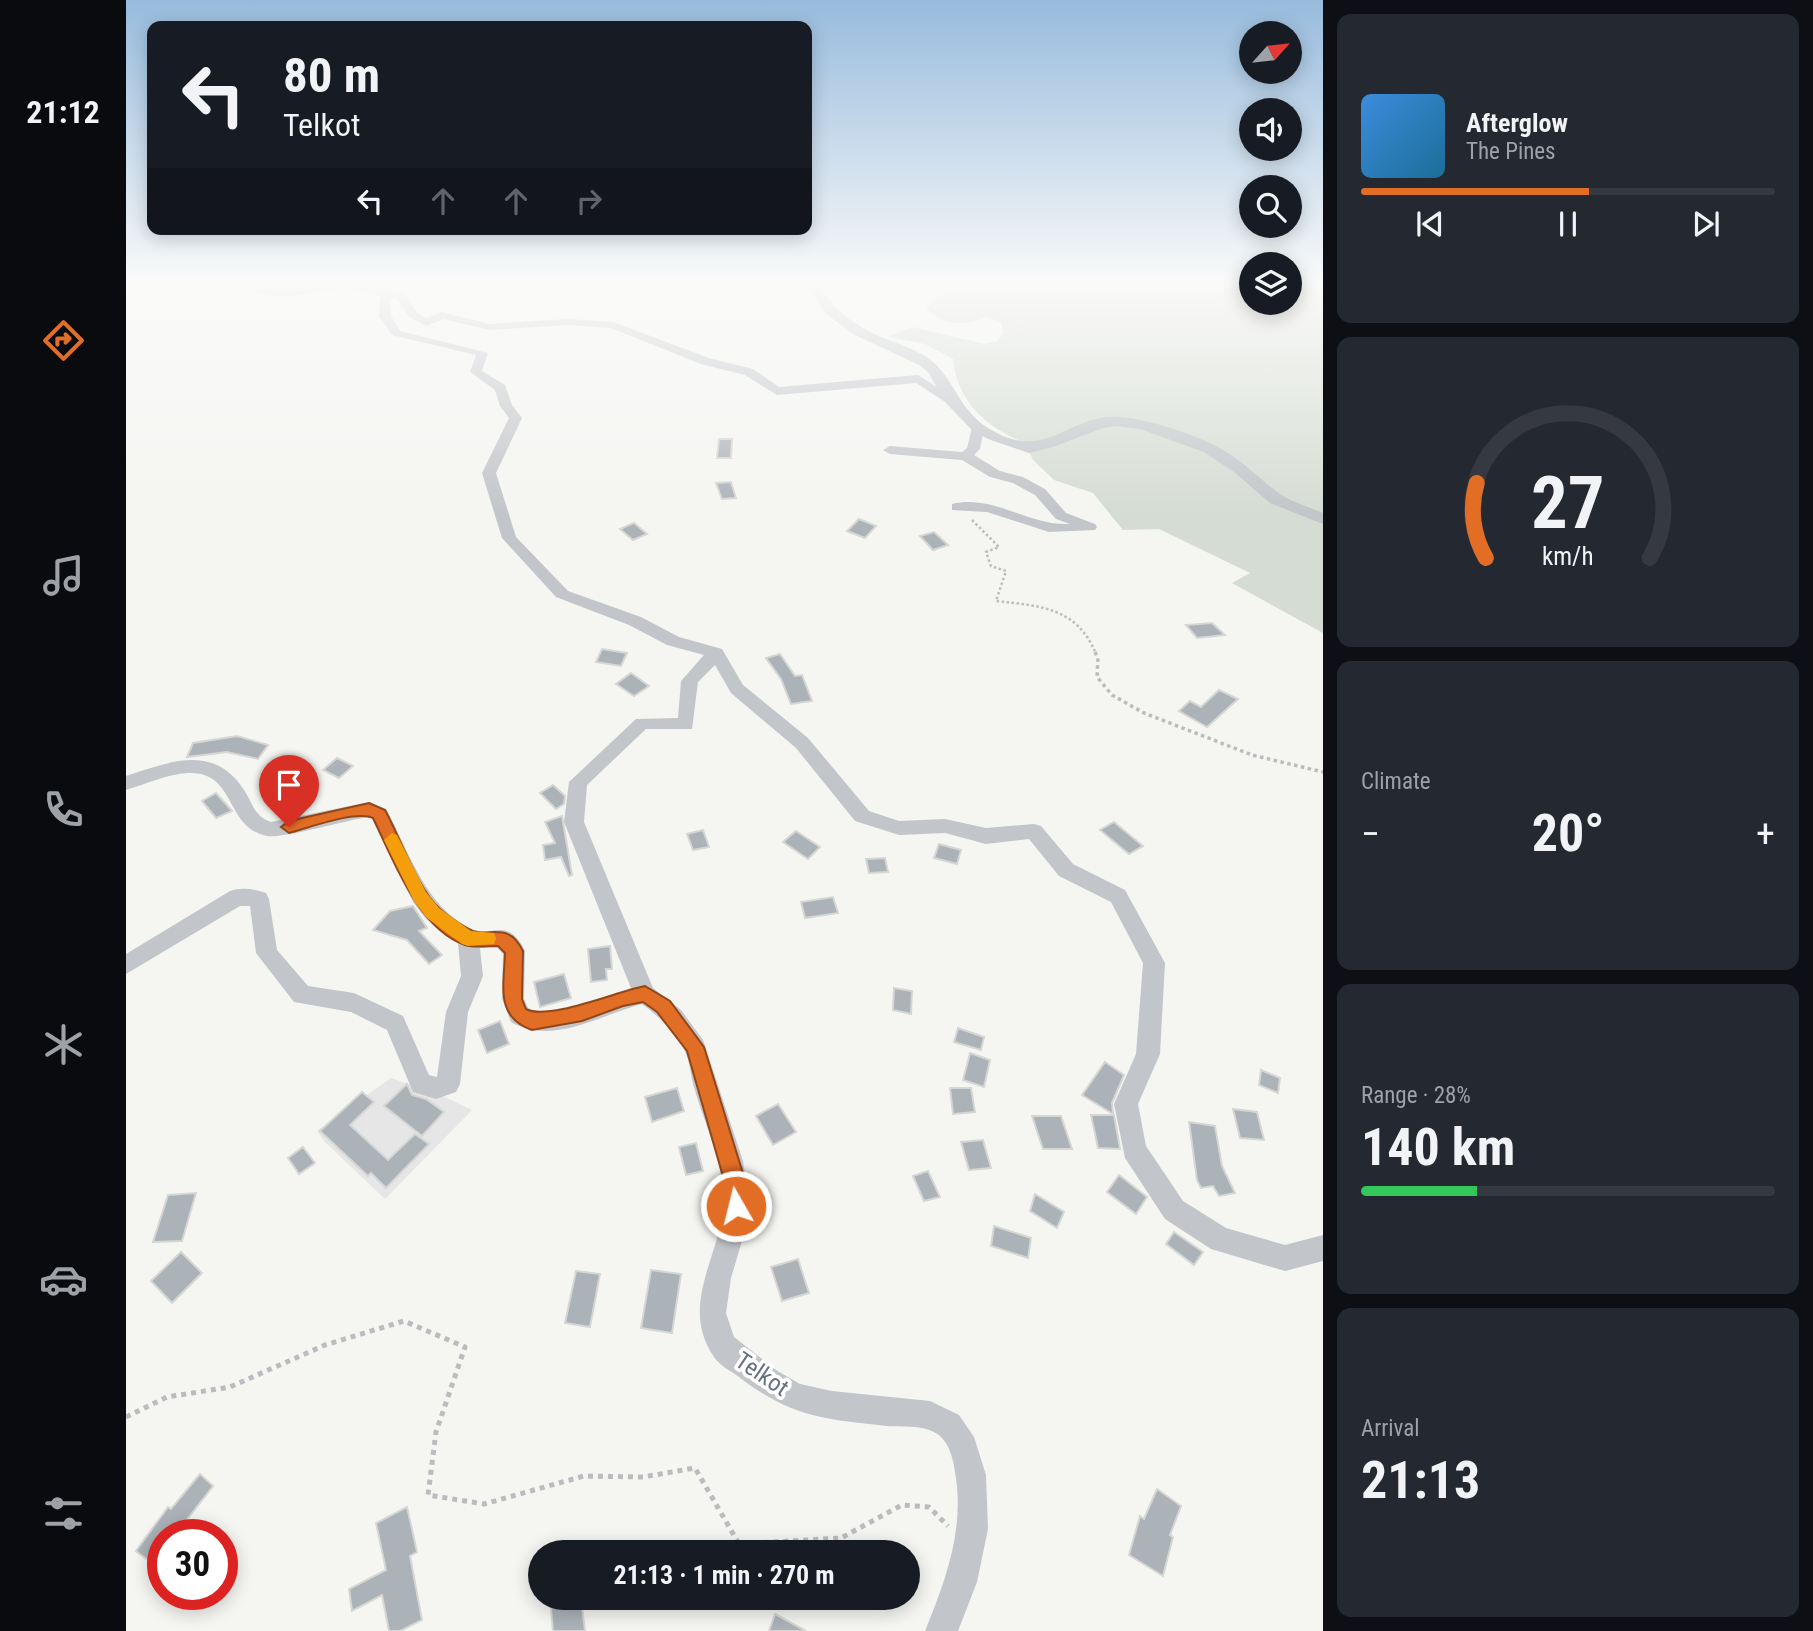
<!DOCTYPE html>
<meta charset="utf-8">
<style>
body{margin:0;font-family:"Roboto Condensed",sans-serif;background:#242831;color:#f1f3f6;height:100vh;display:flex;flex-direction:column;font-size:26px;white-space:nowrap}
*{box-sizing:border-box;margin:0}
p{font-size:23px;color:#9ea1a6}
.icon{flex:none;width:38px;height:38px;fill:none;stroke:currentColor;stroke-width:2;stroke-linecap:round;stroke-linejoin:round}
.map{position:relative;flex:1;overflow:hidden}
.panel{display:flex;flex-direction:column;gap:14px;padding:14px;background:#0d0f14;width:490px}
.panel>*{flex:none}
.banner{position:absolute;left:21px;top:21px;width:665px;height:214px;border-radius:14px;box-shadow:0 4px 18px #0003;background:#171b24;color:#f1f3f6;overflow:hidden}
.needle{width:46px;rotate:63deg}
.buttons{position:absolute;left:1113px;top:21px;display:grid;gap:14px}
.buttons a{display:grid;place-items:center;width:63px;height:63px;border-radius:50%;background:#171b24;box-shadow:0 4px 18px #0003;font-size:35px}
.speed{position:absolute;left:21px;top:1519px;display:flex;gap:14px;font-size:35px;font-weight:700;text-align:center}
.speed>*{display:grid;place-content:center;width:91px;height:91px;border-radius:50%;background:#171b24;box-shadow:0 4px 18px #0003;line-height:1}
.speed .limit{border:10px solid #d22;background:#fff;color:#111}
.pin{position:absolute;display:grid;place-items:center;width:60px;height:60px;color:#fff;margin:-72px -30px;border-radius:50% 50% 50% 0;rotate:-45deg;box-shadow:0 0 7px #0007}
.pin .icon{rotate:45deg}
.me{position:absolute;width:77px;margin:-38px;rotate:352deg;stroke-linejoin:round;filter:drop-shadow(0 0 5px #0008)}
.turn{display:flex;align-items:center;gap:24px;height:147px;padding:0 21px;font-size:32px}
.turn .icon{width:91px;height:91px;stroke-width:2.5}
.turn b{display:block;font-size:49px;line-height:60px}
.lanes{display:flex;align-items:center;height:66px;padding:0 21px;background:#0003;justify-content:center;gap:35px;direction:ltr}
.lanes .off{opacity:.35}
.big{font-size:52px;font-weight:700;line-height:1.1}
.panel .card{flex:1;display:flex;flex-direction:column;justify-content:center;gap:10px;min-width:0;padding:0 24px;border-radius:14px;background:#242831}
.panel .dial{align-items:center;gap:0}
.dial svg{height:182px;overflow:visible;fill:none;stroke:#363941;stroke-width:7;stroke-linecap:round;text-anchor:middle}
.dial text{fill:#f1f3f6;stroke:none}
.song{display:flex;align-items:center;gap:21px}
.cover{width:84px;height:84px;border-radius:10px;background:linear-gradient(135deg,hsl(210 70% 55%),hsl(200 70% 35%))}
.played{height:7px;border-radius:4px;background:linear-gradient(90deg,#e26d25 55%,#363941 55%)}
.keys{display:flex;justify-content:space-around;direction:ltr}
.heat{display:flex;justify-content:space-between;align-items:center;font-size:38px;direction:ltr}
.charge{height:10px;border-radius:5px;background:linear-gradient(90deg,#34c759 28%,#363941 0)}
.trip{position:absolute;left:402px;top:1540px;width:392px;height:70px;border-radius:35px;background:#171b24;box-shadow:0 4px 18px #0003;font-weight:700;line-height:70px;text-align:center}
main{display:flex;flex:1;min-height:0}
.menu{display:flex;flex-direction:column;width:126px;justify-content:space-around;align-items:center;background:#090b0e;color:#9ea1a6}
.menu .icon{width:49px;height:49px}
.menu .selected{color:#e26d25}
.menu b{font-size:32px;color:#f1f3f6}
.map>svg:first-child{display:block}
</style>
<main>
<nav class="menu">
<b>21:12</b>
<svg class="icon selected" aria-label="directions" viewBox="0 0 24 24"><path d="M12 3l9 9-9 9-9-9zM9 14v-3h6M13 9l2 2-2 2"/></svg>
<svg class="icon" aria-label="music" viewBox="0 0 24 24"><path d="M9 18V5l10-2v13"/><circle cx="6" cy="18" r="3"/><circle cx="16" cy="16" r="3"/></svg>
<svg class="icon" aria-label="phone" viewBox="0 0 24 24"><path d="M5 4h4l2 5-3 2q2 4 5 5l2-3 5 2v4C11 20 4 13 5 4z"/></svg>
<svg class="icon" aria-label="climate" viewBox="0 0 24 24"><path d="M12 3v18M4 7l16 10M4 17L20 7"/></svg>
<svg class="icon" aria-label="car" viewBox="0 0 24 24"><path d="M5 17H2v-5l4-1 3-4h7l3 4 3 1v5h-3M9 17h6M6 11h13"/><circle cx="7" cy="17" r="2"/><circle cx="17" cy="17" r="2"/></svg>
<svg class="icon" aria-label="filters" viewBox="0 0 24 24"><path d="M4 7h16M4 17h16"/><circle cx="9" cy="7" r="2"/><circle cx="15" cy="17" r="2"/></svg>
</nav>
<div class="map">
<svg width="1197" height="1631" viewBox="0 0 1197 1631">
<rect width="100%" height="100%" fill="#f5f5f2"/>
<polygon fill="#e5e6e5" points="265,1078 319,1097 346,1110 259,1199 199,1142 191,1131"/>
<path fill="#d5dcd3" d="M842,285H1125V303H1164V285H1197V633L1106,583L1124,573L1033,529L997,530L967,493L928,480L907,460L899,443C860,427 832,403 827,359L799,344L762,337L786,327L859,344L871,341L878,333L875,322L859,317C836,327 819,325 800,309L809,298Z"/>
<g fill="#abb2b8" stroke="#d6d7d4" stroke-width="2">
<polygon points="593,439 606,439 605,458 591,458"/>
<polygon points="605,482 610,498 596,499 590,483"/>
<polygon points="733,519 750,526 739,538 721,531"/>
<polygon points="508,523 521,534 507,540 494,529"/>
<polygon points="808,532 822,545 807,550 794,536"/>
<polygon points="1086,623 1099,635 1071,638 1060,625"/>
<polygon points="476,649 501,653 495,666 470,662"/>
<polygon points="654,654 669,676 676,675 686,701 665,704 655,679 640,658"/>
<polygon points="505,673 523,686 508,696 490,684"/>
<polygon points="1093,690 1112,699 1081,727 1053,711 1064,701 1075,707"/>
<polygon points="111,736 142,745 132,759 101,752 61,757 67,743"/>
<polygon points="211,758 227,766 213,778 197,770"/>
<polygon points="427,785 439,796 438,804 430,809 414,793"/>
<polygon points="90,793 106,811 90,818 76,801"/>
<polygon points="166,796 181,803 165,815 152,809"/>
<polygon points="436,816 446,875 443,876 435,857 419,860 417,845 429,843 419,822"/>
<polygon points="988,822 1017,846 1003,854 974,830"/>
<polygon points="577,830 583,847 567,850 561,834"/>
<polygon points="670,831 694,847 682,859 657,842"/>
<polygon points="813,844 835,850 831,864 808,858"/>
<polygon points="759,858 762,872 743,873 740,859"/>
<polygon points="707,897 712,913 679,918 675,902"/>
<polygon points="287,906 301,928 293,931 316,955 303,964 281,940 247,930 264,911"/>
<polygon points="484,946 486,969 480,969 481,980 465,982 462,949"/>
<polygon points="438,974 445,998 414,1007 408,982"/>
<polygon points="768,988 786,991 785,1014 767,1010"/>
<polygon points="374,1021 383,1044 361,1053 352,1030"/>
<polygon points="832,1028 858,1037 855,1050 828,1042"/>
<polygon points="844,1053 864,1060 858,1087 837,1080"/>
<polygon points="979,1062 998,1075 986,1103 987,1114 956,1095"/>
<polygon points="1135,1070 1154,1078 1152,1093 1133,1085"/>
<polygon points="281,1084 286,1095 300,1099 318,1112 296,1136 258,1106"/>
<polygon points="551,1088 558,1111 526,1122 519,1097"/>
<polygon points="824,1088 845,1088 849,1112 827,1114"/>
<polygon points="236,1092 248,1102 224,1125 262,1160 289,1134 303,1144 260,1188 245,1173 242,1176 194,1131"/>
<polygon points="652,1104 670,1132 647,1145 630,1116"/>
<polygon points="1107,1109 1131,1112 1138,1140 1114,1138"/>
<polygon points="965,1115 988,1115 994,1149 972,1148"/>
<polygon points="906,1116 935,1116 946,1149 917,1149"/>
<polygon points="1063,1122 1089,1126 1096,1166 1109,1193 1093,1196 1087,1186 1075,1188 1071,1180"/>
<polygon points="857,1140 865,1168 843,1170 835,1142"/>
<polygon points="570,1143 577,1171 560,1175 553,1147"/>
<polygon points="177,1147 189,1163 173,1174 162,1158"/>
<polygon points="802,1171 814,1197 798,1201 787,1176"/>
<polygon points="993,1175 1021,1197 1010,1214 981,1192"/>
<polygon points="70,1193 56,1241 27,1242 42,1195"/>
<polygon points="909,1194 938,1212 931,1228 904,1211"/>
<polygon points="868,1226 905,1238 902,1258 865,1246"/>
<polygon points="1048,1232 1077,1252 1068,1265 1040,1244"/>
<polygon points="55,1252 76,1273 46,1303 25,1281"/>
<polygon points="672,1259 683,1293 656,1301 645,1267"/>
<polygon points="525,1270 555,1274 546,1333 515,1328"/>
<polygon points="450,1271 474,1274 464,1327 439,1323"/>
<polygon points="74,1474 87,1486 60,1521 62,1523 54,1535 37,1535 37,1559 31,1567 10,1551 42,1507 45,1509"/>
<polygon points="1031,1489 1055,1506 1044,1535 1047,1537 1037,1576 1003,1555 1014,1516 1018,1519"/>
<polygon points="281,1507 291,1552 284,1556 296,1620 274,1631 263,1631 256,1595 226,1611 223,1589 260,1570 250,1523"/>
<polygon points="424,1598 455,1598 459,1631 427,1631"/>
<polygon points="649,1614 680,1631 643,1631"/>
</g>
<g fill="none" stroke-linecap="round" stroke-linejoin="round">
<path stroke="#babcbf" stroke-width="2.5" stroke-dasharray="2.5 2.5" stroke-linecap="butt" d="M846,520L873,547L860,552L865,566L880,571L870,601C914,606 951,607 970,654"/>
<polyline stroke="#babcbf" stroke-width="3.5" stroke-dasharray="3.5 3.5" stroke-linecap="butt" points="969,652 972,658 971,677 986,695 1018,713 1126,755 1197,772"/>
<polyline stroke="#babcbf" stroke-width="5" stroke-dasharray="5 5" stroke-linecap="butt" points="0,1417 41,1397 104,1387 199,1345 278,1321 339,1347 310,1432 302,1495 358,1504 458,1476 517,1477 569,1468 613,1544 715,1538 776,1505 803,1507 822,1526"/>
<g fill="#c2c5c9" fill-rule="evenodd">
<path d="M119,285L158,290L193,285H237L274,292L278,293L291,313L301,318L315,312L364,324L442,319L487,322L583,358L627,369L653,387L792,375L831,400L825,404L821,403L790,383L651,395L619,375L575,364L485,328L442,325L364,330L317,319L301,326L283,317L271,298H264L265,316L274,331L362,353L356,371L379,385L386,405L396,418L370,473L390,537L442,591L515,617L553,637L596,649L617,685L682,738L743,811L773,821L819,819L860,828L908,824L915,826L947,864L999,890L1039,963L1034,1054L1012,1104L1020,1146L1057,1201L1100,1228L1159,1245L1197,1235V1261L1159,1271L1085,1249L1039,1219L999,1158L988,1104L1010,1054L1017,963L985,902L933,876L903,839L860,844L819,833L773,835L729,821L670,748L605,693L589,665L572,682L566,729H520L461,785L458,822L527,988L555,1010L577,1040L617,1161L622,1191L621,1224L605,1278L600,1313L608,1337L650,1370L674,1384L706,1391L804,1401L833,1415L848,1437L860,1475L862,1529L851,1582L832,1631H799C820,1579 839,1529 829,1472C827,1457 822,1439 808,1432C795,1425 775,1427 760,1426C697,1419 665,1417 613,1377C605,1371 594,1366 588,1357C554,1307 591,1261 597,1210C601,1167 579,1127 568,1087C564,1073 564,1058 556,1046C547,1029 532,1016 516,1004C473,1015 428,1046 385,1022L376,999L377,954L371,947L354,948L357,976L342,1012L334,1084L330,1092L310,1099L287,1092L261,1030L225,1012L168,1002L130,953L124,906H114L0,974V954L104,891C115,887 129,889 140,893L143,899L151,950L182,986L228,993L277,1016L303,1075L311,1077L320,1012L335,976L332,943L300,919L287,902L246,819L241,817C223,820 154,839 141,836C98,827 111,771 62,773C41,774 20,784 0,790V776C43,762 88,743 118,790C127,804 128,816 145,822L243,802L260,809C283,851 298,904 343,928C365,940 381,914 399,951L398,999L402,1008C426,1022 480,995 505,988L438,822L443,782L510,719L552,718L555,681L578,655L541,645L503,625L430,597L376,538L356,473L383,418L374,406L369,390L344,372L350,355L266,335L253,316L254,296C241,293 229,289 216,289C184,290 147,307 119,285Z"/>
<path d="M852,424L858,428L854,449L848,455L874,471L897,477L919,489L940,513L969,524L971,527L969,530L923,532L861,512L826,510V504C868,494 902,526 944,524L930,519L909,495L887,483L864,477L836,460L764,454L757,450L764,446L836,452L841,448L846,428Z"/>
</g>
<path fill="#c2c5c9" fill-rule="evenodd" d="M671,285C697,285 694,290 709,307C715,314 726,321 734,326C757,342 795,346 813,368C830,387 836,410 859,426C920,467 942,412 994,417C1022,419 1065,433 1090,446C1114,458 1132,478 1154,494C1166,502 1183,507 1197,513V524L1144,503L1108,472L1078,452L1014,429L991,426L977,428L927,447L903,453L862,439L847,431L820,403L802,372L793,365L727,334L699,313L690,297Z"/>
</g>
<linearGradient id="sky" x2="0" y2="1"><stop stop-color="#97bbdd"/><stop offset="0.55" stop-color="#fafaf9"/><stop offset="1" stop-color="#fafaf9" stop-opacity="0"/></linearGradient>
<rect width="1197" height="514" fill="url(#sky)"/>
<path fill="#e26d25" stroke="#934718" stroke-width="2" d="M243,803L259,810C274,837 292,890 314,909C322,916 332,923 341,928C361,941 381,918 397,951L396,999L400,1009C422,1021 492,991 519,986L544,1001L578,1047L619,1180L621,1206L618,1213L610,1216L603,1213L598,1180L561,1051L531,1012L517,1002L497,1006L456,1021L406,1030C369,1017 378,986 379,953L372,946C361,946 348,948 339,945C292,929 267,859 247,818C230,810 182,828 163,833L155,827L163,821Z"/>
<polygon fill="#f59e0b" points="266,833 271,835 300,892 313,908 345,931 368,933 370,938 368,944 342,946 336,944 301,918 288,901 258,840"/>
<g text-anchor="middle" stroke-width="7" stroke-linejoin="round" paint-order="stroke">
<g font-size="24" fill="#647183" stroke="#fff">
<text transform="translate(636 1374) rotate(34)" y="8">Telkot</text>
</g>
</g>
</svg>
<div class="buttons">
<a><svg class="needle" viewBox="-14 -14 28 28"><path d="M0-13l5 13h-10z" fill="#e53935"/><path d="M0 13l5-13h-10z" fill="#9ea1a6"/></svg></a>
<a><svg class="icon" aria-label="sound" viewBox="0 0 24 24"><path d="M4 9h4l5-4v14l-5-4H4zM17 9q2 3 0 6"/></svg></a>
<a><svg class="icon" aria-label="search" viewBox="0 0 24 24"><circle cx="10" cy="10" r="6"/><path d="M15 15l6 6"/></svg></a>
<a><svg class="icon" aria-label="layers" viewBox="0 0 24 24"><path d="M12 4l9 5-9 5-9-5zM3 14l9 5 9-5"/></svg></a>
</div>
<div class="speed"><div class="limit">30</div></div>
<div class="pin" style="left:163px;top:827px;background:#d93025"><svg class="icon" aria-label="arrive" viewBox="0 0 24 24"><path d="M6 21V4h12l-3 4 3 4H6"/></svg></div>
<svg class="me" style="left:610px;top:1206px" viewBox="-20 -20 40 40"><circle r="17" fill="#e26d25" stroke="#fff" stroke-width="3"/><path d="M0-11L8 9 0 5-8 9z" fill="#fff"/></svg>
<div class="trip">21:13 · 1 min · 270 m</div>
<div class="banner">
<div class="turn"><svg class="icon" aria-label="left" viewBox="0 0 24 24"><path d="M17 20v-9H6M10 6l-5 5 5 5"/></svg><div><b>80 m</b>Telkot</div></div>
<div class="lanes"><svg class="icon" aria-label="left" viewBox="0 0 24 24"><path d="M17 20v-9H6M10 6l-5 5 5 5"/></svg><svg class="icon off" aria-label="ahead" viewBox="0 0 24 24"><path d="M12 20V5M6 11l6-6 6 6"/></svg><svg class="icon off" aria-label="ahead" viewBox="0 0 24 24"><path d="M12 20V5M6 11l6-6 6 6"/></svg><svg class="icon off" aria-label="right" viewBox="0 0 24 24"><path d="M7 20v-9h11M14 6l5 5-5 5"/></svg></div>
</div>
</div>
<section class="panel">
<div class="card">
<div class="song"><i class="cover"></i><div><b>Afterglow</b><p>The Pines</p></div></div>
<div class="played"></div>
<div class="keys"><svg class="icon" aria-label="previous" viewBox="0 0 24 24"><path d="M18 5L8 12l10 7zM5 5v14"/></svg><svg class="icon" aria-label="pause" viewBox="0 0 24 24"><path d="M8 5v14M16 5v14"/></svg><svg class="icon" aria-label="next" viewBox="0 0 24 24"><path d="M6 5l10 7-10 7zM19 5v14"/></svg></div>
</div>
<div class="card dial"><svg viewBox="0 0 100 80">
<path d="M14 69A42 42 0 1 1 86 69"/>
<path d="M14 69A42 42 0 0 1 10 36" stroke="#e26d25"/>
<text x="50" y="56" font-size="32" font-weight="700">27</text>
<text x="50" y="72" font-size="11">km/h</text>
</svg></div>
<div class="card"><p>Climate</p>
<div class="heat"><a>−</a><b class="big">20°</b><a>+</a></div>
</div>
<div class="card"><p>Range · 28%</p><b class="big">140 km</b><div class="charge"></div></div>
<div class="card"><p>Arrival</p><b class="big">21:13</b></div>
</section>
</main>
